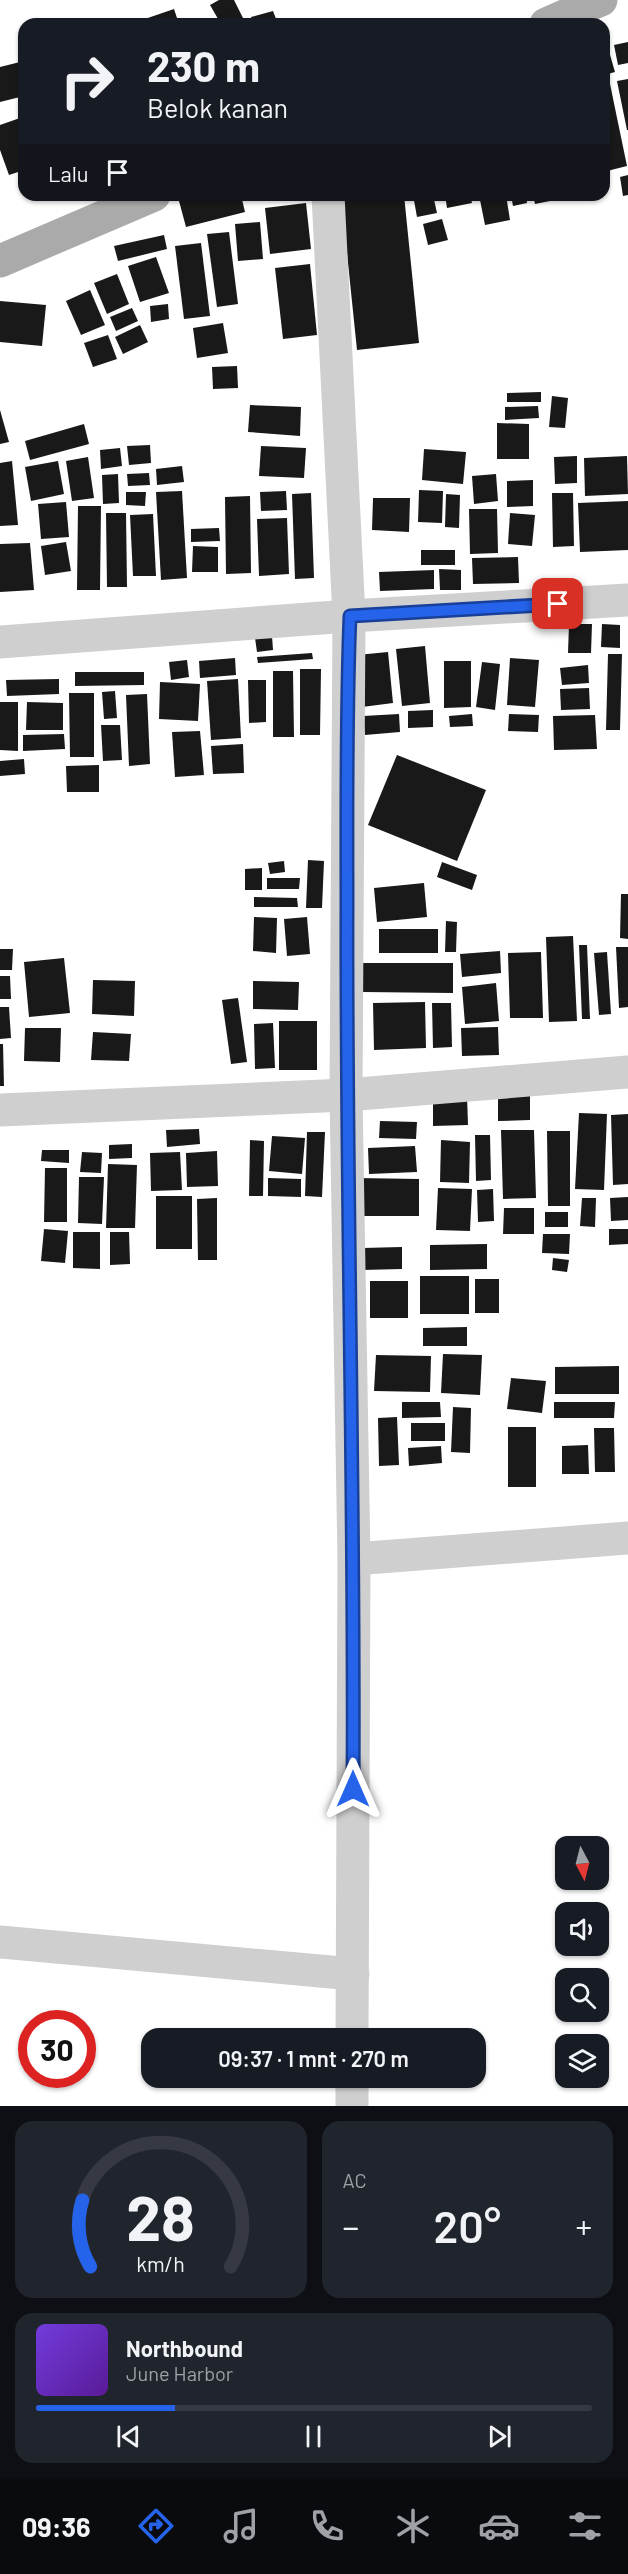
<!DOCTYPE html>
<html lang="id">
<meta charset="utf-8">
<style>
body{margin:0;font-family:Barlow,sans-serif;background:#20242c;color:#f1f3f6;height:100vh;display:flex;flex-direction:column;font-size:22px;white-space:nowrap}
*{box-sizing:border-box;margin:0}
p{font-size:20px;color:#9ea1a6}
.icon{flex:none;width:33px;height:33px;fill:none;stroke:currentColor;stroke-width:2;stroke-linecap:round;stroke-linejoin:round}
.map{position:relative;height:2106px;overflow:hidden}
.details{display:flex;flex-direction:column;gap:15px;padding:15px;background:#0d0f14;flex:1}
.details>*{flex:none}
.banner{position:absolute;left:18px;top:18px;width:592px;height:183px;border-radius:18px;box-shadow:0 2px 4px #0004;background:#171b24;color:#f1f3f6;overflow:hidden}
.needle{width:39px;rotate:173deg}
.controls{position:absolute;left:555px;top:1836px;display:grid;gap:12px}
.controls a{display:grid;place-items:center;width:54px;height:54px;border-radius:12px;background:#171b24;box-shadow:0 2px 4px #0004;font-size:30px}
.speed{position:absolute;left:18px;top:2010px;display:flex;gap:12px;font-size:30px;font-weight:700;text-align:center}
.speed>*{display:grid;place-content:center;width:78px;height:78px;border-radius:50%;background:#171b24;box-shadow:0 2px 4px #0004;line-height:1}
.speed .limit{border:9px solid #d22;background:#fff;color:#111}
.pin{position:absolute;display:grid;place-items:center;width:51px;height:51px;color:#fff;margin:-26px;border-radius:12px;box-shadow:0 3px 9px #0006}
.me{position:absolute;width:66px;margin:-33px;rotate:0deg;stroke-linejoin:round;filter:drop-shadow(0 0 4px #0008)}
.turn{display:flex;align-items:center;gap:21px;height:126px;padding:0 30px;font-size:27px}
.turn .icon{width:78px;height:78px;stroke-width:2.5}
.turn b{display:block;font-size:42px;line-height:51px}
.then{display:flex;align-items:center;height:57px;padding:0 30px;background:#0003;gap:12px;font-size:22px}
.big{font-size:45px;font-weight:600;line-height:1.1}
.details .tile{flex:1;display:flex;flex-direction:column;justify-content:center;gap:9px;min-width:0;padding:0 21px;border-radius:18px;background:#20242c}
.details .dial{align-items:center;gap:0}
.dial svg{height:156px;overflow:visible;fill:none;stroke:#363941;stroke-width:7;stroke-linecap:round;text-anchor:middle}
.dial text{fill:#f1f3f6;stroke:none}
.song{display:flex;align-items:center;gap:18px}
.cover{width:72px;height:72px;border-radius:9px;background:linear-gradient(135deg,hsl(260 70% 55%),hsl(270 70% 35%))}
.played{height:6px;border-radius:3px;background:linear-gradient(90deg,#2563eb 25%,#363941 25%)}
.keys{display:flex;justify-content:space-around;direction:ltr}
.heat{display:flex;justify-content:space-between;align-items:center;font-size:33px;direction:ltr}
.details .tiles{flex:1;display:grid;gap:15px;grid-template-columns:1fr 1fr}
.tile:last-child{grid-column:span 2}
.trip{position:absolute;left:141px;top:2028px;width:345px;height:60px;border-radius:18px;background:#171b24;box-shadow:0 2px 4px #0004;font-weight:600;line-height:60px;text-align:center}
.menu{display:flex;height:96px;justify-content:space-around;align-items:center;background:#090b0e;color:#9ea1a6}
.menu .icon{width:42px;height:42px}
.menu .active{color:#2563eb}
.menu b{font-size:27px;color:#f1f3f6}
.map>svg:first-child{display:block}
</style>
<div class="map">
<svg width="628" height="2106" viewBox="0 0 628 2106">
<rect width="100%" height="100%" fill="#fff"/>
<g fill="#191919">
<polygon points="219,0 234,0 246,24 221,24 210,5"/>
<polygon points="174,9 179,24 140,24 139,21"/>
<polygon points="273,11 278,24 253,24 251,17"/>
<polygon points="628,42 628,63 618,65 614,45"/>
<polygon points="608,48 615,72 604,75 604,49"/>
<polygon points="24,61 24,96 0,102 0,67"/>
<polygon points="628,79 628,130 627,130 617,81"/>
<polygon points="610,84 627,166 607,171 604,157 604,85"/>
<polygon points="20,118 24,129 24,170 9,175 0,150 0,125"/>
<polygon points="628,175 628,195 623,196 620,177"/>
<polygon points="202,195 241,195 245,212 186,227 179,201"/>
<polygon points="258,195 285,195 285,196 259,201"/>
<polygon points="341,195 404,195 419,343 357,350"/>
<polygon points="413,195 433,195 437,213 417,217"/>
<polygon points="445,195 470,195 472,203 447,208"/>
<polygon points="479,195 506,195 510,220 485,225"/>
<polygon points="511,195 526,195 527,203 513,206"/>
<polygon points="533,195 549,195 550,201 535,204"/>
<polygon points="306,203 311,249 270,254 265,208"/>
<polygon points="442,219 448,240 428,245 423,224"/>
<polygon points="260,222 263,259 238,261 235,224"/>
<polygon points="229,232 238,304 217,307 207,234"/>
<polygon points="164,235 167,249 118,261 114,246"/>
<polygon points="201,243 210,316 184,319 175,246"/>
<polygon points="156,257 169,293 140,302 128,266"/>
<polygon points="310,264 317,335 283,339 275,268"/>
<polygon points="117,274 129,304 107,314 94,283"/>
<polygon points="90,290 105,325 81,335 66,301"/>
<polygon points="0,301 46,305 42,346 0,342"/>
<polygon points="168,304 169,319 151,322 150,306"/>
<polygon points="132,308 138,321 116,331 110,317"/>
<polygon points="223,323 228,353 197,358 193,328"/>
<polygon points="140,325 148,342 123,354 115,337"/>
<polygon points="108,335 117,359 93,367 84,343"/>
<polygon points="237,366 238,388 213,389 212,367"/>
<polygon points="541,392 541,402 507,402 507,393"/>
<polygon points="552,396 568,398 565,428 549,427"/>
<polygon points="250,405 301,407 300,436 248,432"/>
<polygon points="538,406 539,418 505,420 505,407"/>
<polygon points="0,410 9,442 0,444"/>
<polygon points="497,423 529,424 529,459 497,459"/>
<polygon points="84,424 89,444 30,460 25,441"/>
<polygon points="150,445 151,463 129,465 127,446"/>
<polygon points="261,446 306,448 304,478 259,476"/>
<polygon points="120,448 122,466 101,469 100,450"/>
<polygon points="424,449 466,452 463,484 422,480"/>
<polygon points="577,456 577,483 555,484 554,457"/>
<polygon points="627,456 628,494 585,496 584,458"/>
<polygon points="88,457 94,498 72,501 66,461"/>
<polygon points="12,461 18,525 0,526 0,463"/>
<polygon points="58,461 64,494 31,501 25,467"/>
<polygon points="182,466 184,482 157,485 156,469"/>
<polygon points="149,473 150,485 128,486 127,474"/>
<polygon points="118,474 119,503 103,504 102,475"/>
<polygon points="496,474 498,501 474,504 472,476"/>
<polygon points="533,480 533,506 507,507 507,481"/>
<polygon points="419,490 443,491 442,523 418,522"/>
<polygon points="182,491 187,578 161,580 156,492"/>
<polygon points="286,491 287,510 261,511 260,492"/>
<polygon points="126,492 146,492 145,506 126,505"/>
<polygon points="311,493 314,578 295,579 292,494"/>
<polygon points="552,493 573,493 574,546 553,547"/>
<polygon points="446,494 460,495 459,528 445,527"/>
<polygon points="250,496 251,573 226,574 225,497"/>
<polygon points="373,498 410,498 409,532 372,530"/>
<polygon points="628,501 628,550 580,552 578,503"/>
<polygon points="66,502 69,537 41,539 38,504"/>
<polygon points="78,506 101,506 100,590 77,590"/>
<polygon points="469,509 497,509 498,553 470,554"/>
<polygon points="106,513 126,513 127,587 107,587"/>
<polygon points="510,513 535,515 532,546 508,544"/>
<polygon points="153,514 156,576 133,576 130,515"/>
<polygon points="287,518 289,574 259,576 257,519"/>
<polygon points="219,528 220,541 191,542 191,529"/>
<polygon points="66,542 71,571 45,575 41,546"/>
<polygon points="30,543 34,590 0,592 0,544"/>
<polygon points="193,546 218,547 218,572 192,572"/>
<rect x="421" y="550" width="34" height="15"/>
<polygon points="518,557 519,583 473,584 472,558"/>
<polygon points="439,569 461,570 461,590 440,590"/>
<polygon points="434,570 434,589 380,591 379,572"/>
<polygon points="569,624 592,624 591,653 568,653"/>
<polygon points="602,624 620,625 620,648 601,647"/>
<polygon points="272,636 273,650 257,652 255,638"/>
<polygon points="425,646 430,703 402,706 396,649"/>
<polygon points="388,652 393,703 362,707 357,655"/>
<polygon points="312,653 313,659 258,663 257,657"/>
<polygon points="608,654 622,654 620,730 606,730"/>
<polygon points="235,658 236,675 200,678 199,661"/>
<polygon points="510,658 539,660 535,707 507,705"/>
<polygon points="187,660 189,677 171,680 169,662"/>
<polygon points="444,661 471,661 471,707 444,708"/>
<polygon points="482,662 500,664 495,710 476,707"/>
<polygon points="588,665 589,683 562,685 560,668"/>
<polygon points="300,669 321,669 320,735 300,735"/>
<polygon points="273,671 293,671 294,737 273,737"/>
<polygon points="75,672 144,672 144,685 75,686"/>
<polygon points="59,679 59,694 7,696 6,680"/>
<polygon points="238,679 241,738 211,740 207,681"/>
<polygon points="248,680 266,680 266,722 249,723"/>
<polygon points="160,682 200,684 198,721 159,719"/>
<polygon points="589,688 590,709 561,710 560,689"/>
<polygon points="115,691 117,718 104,719 102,692"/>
<polygon points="69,693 94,693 94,757 70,757"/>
<polygon points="147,694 150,764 129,766 126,695"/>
<polygon points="0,702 18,702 18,751 0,750"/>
<polygon points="27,702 63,703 63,730 26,730"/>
<polygon points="433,710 433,727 408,728 408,711"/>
<polygon points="399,714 400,732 365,735 363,716"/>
<polygon points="472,714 473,726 450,727 449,716"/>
<polygon points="509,714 539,715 538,732 508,731"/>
<polygon points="595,715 597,749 554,750 553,716"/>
<polygon points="101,725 120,725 122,760 103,761"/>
<polygon points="200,731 204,775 175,777 172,732"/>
<polygon points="64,734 65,749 23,751 23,735"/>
<polygon points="243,744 244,773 213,774 211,746"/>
<polygon points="397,755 486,790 457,861 368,825"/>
<polygon points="24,759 25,774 0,776 0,761"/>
<polygon points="99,765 99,792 67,792 66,766"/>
<polygon points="308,860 324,861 322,908 306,908"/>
<polygon points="284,861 285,872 270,874 268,863"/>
<polygon points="442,862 477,875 472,890 437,877"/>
<polygon points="262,868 262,890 245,890 245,869"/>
<polygon points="267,878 300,878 299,889 267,889"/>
<polygon points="424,883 427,917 377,922 374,888"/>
<polygon points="621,894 628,894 628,939 620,938"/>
<polygon points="254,897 297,898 298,907 254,907"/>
<polygon points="254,917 277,918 276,953 253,951"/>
<polygon points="307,917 310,954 287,956 284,919"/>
<polygon points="446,921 457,922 456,952 445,952"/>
<rect x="379" y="929" width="59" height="24"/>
<polygon points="573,936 577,1021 549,1022 546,937"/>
<polygon points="579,945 587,945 590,1019 582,1019"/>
<polygon points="616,947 628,947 628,1007 619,1008"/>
<polygon points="0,949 13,949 12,970 0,970"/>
<polygon points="500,951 501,973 462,977 460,954"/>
<polygon points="541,952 543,1018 510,1018 508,953"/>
<polygon points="607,952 611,1014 599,1015 594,953"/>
<polygon points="64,958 70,1013 29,1017 24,962"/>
<polygon points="363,963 453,963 453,993 363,992"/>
<polygon points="0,976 10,976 11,999 0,999"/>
<polygon points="93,980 135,981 134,1016 92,1014"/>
<polygon points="253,981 299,982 298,1010 253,1009"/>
<polygon points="496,983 499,1021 465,1024 462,987"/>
<polygon points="238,998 247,1062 231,1064 222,1000"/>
<polygon points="425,1002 426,1048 374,1050 373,1003"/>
<polygon points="432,1003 451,1003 452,1047 433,1048"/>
<polygon points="0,1007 9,1007 11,1038 0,1039"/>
<rect x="279" y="1021" width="38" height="49"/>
<polygon points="273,1023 275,1068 255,1069 254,1024"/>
<polygon points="498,1027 499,1055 462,1056 461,1028"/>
<polygon points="25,1028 61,1028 60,1062 24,1061"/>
<polygon points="93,1032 131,1034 129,1061 91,1060"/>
<polygon points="0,1044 3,1044 4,1086 0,1086"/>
<polygon points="498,1095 530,1095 530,1120 498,1121"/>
<polygon points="467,1096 468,1125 433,1126 433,1097"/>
<polygon points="579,1113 607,1114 604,1190 575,1189"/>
<polygon points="628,1114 628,1184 613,1185 611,1115"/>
<polygon points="380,1121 417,1122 416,1139 379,1138"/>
<polygon points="199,1129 200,1144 167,1147 166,1130"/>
<polygon points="501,1130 534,1130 536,1198 503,1199"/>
<polygon points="547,1131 570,1131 570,1206 548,1206"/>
<polygon points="307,1132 325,1132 322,1197 305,1196"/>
<polygon points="475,1135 490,1135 491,1180 476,1181"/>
<polygon points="272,1136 305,1138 302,1174 269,1171"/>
<polygon points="250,1140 264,1141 263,1196 249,1196"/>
<polygon points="441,1140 470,1142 469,1183 440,1182"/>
<polygon points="132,1144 132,1158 109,1159 109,1145"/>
<polygon points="415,1146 417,1172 369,1174 368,1148"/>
<polygon points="42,1150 69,1150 69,1163 41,1161"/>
<polygon points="217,1151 218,1186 187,1187 186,1153"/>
<polygon points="82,1152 102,1153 101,1173 80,1172"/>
<polygon points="180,1152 182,1190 151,1191 150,1153"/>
<polygon points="108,1164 137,1165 135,1228 106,1228"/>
<polygon points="45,1168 67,1168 67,1222 44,1222"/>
<polygon points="79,1177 104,1177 102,1224 78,1223"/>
<polygon points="268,1178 301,1179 301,1197 268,1196"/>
<polygon points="357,1178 419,1179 419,1216 357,1216"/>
<polygon points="438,1188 472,1189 470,1231 436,1230"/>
<polygon points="493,1189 494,1221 478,1222 477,1190"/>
<rect x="156" y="1196" width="36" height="53"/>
<polygon points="628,1197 628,1220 611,1221 610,1198"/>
<polygon points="217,1198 217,1260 198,1260 197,1199"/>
<polygon points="582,1198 596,1198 595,1227 580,1226"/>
<polygon points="504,1208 534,1208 534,1234 503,1234"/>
<rect x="545" y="1212" width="23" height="15"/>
<polygon points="44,1229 68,1231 65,1263 41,1261"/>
<polygon points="609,1229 628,1229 628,1244 609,1245"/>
<polygon points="73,1232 100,1232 100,1269 73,1268"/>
<polygon points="110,1232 129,1232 130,1264 110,1265"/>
<polygon points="543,1234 570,1234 569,1254 542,1253"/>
<polygon points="487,1244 487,1269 430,1270 430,1245"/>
<polygon points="402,1247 402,1269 362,1270 362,1248"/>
<polygon points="553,1258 569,1260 567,1272 552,1270"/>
<rect x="420" y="1276" width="49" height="38"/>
<rect x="475" y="1279" width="24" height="34"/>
<rect x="370" y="1281" width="38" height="37"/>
<polygon points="467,1327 467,1346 423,1346 423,1328"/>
<polygon points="443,1354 482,1355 480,1395 441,1393"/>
<polygon points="376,1355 431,1356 430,1392 374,1391"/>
<polygon points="619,1366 619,1394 555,1394 555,1367"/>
<polygon points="511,1378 546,1381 542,1413 507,1409"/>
<polygon points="402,1402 440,1402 441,1417 402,1418"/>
<polygon points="554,1402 615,1402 614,1418 554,1418"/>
<polygon points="453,1407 471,1408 470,1453 451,1452"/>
<polygon points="397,1417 399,1465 379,1466 378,1418"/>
<rect x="411" y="1423" width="34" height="18"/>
<rect x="508" y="1427" width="28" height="60"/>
<polygon points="594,1428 614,1428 615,1472 595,1472"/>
<polygon points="588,1445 589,1474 562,1474 562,1446"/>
<polygon points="441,1446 442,1463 409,1466 408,1448"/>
</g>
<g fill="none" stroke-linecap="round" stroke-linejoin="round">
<g stroke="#cfcfcf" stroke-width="33">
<polyline points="328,195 349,616 346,1095 354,1559 352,2038"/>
<polyline points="0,642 349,616 628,600"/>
<polyline points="0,1110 346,1095 628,1072"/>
<polyline points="354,1559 628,1538"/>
<polyline points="0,1942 353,1974"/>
<polyline points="352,2106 352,2078"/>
</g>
<g stroke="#aaa" stroke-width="33">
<polyline points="546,24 601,0"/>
<polyline points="0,261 154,195"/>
</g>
</g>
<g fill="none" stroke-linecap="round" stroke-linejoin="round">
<g stroke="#184099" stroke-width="15">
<path id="route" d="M353,1789C355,1494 346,1200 347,905C347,808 346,712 350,616L558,604"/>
</g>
<use href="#route" stroke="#2563eb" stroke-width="10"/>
</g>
</svg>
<div class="controls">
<a><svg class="needle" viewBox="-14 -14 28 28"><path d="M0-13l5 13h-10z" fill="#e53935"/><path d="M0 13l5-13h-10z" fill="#9ea1a6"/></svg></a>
<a><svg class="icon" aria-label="sound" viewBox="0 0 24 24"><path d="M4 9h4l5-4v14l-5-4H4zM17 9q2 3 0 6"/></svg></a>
<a><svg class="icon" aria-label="search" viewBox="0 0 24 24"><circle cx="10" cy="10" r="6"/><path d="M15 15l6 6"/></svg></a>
<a><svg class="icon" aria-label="layers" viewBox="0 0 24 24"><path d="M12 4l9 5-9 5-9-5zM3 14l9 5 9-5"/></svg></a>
</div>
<div class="speed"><div class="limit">30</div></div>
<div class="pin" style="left:558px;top:604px;background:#d93025"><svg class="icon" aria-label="arrive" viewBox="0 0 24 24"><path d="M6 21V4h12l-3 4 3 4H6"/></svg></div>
<svg class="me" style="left:353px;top:1789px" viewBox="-20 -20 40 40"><path d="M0-17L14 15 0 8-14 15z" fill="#2563eb" stroke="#fff" stroke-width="4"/></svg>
<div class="trip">09:37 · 1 mnt · 270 m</div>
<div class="banner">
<div class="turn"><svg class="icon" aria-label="right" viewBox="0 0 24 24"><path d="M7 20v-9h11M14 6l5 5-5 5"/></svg><div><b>230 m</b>Belok kanan</div></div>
<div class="then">Lalu<svg class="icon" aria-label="arrive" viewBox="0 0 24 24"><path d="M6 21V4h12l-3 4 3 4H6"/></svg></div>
</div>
</div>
<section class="details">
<div class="tiles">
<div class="tile dial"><svg viewBox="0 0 100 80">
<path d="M14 69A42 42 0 1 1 86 69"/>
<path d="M14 69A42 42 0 0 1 10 35" stroke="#2563eb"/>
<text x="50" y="56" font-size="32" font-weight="700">28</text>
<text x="50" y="72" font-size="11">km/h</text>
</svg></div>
<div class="tile"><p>AC</p>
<div class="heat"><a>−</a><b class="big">20°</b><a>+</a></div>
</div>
<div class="tile">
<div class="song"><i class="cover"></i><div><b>Northbound</b><p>June Harbor</p></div></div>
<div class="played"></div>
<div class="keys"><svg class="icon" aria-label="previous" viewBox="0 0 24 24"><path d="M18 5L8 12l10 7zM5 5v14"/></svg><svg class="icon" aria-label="pause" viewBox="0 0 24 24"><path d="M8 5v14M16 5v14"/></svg><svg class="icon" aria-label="next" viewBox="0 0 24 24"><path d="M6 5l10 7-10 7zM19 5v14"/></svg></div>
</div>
</div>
</section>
<nav class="menu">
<b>09:36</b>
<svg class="icon active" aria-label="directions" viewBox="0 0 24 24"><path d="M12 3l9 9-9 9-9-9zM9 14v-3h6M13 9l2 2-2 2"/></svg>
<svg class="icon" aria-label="music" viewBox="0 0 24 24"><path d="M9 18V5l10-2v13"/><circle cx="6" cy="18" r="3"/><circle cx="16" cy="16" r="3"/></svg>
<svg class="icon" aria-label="phone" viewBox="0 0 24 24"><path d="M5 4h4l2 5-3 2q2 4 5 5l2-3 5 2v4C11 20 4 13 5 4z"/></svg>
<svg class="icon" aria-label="climate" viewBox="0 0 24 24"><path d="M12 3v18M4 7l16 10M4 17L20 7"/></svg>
<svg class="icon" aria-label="car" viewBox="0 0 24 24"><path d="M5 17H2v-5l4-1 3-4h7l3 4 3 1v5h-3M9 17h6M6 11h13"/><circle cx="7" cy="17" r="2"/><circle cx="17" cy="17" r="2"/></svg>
<svg class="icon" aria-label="filters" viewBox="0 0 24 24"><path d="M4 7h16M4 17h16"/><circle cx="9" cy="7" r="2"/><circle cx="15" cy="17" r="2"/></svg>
</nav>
